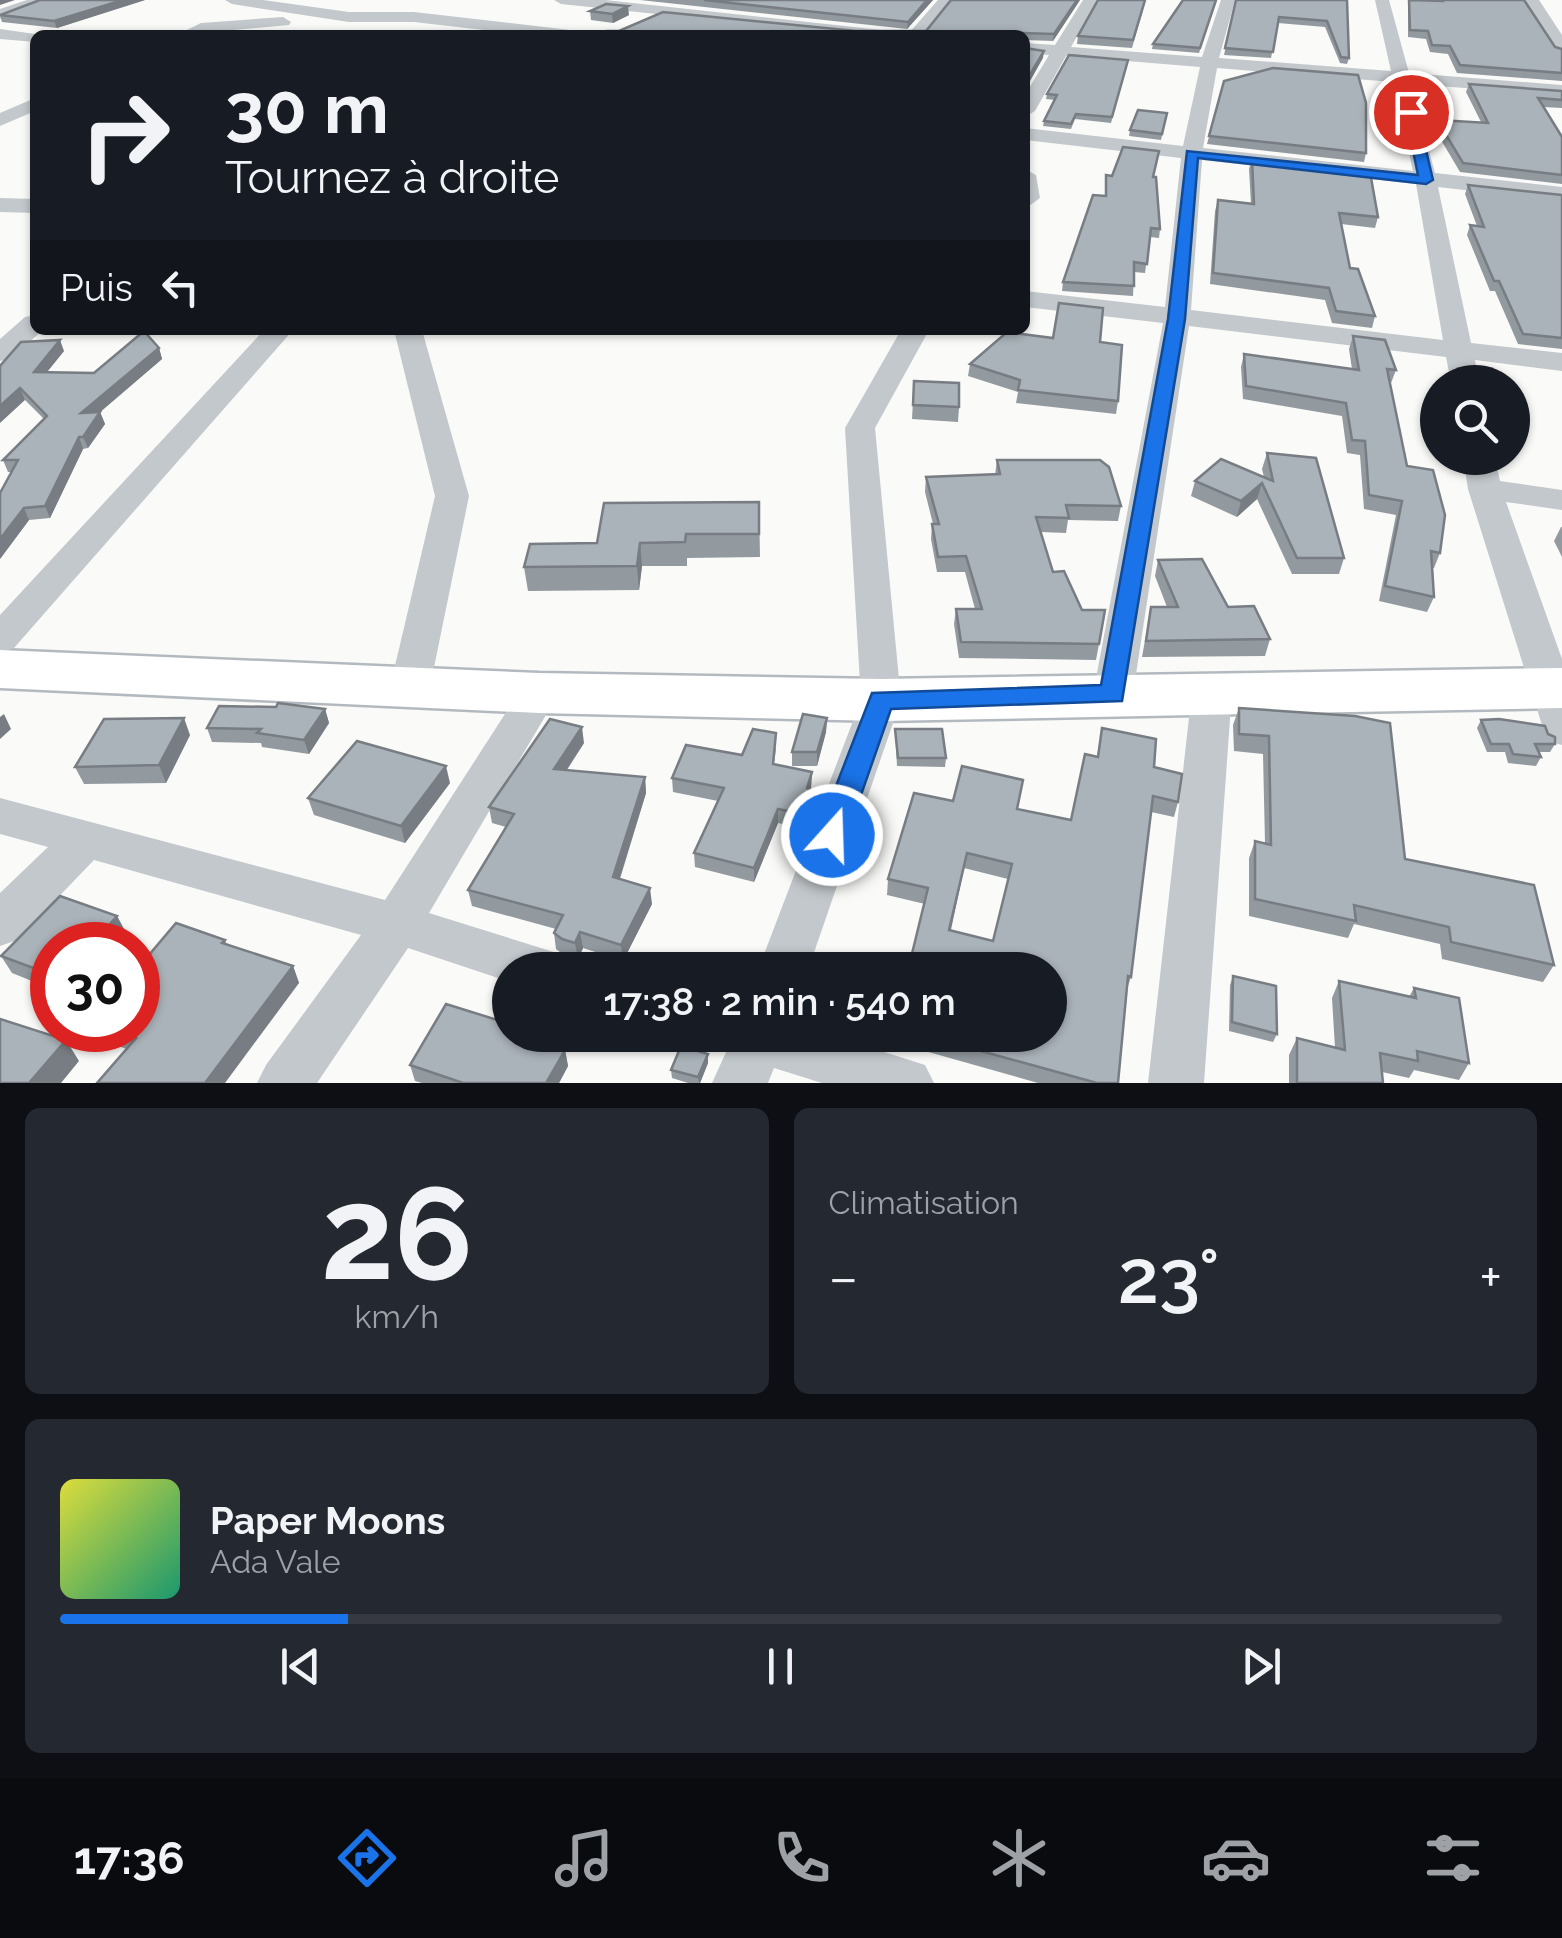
<!DOCTYPE html>
<html lang="fr">
<meta charset="utf-8">
<style>
body{margin:0;font-family:Raleway,sans-serif;background:#242831;color:#f1f3f6;height:100vh;display:flex;flex-direction:column;font-size:38px;white-space:nowrap}
*{box-sizing:border-box;margin:0}
p{font-size:32px;color:#9ea1a6}
.icon{flex:none;width:55px;height:55px;fill:none;stroke:currentColor;stroke-width:2;stroke-linecap:round;stroke-linejoin:round}
.map{position:relative;height:1083px;overflow:hidden}
.details{display:flex;flex-direction:column;gap:25px;padding:25px;background:#0d0f14;flex:1}
.details>*{flex:none}
.top-card{position:absolute;left:30px;top:30px;width:1000px;height:305px;border-radius:15px;box-shadow:0 2px 8px #0004;background:#171b24;color:#f1f3f6;overflow:hidden}
.buttons{position:absolute;left:1420px;top:365px;display:grid;gap:20px}
.buttons a{display:grid;place-items:center;width:110px;height:110px;border-radius:50%;background:#171b24;box-shadow:0 2px 8px #0004;font-size:50px}
.speed{position:absolute;left:30px;top:922px;display:flex;gap:20px;font-size:50px;font-weight:700;text-align:center}
.speed>*{display:grid;place-content:center;width:130px;height:130px;border-radius:50%;background:#171b24;box-shadow:0 2px 8px #0004;line-height:1}
.speed .limit{border:15px solid #d22;background:#fff;color:#111}
.pin{position:absolute;display:grid;place-items:center;width:85px;height:85px;color:#fff;margin:-42px;border:5px solid #fff;border-radius:50%;box-shadow:0 2px 10px #0007}
.me{position:absolute;width:110px;margin:-55px;rotate:20deg;stroke-linejoin:round;filter:drop-shadow(0 0 8px #0008)}
.turn{display:flex;align-items:center;gap:35px;height:210px;padding:0 30px;font-size:45px}
.turn .icon{width:130px;height:130px;stroke-width:2.5}
.turn b{display:block;font-size:70px;line-height:85px}
.then{display:flex;align-items:center;height:95px;padding:0 30px;background:#0003;gap:20px;font-size:38px}
.big{font-size:75px;font-weight:600;line-height:1.1}
.details .widget{flex:1;display:flex;flex-direction:column;justify-content:center;gap:15px;min-width:0;padding:0 35px;border-radius:15px;background:#242831}
.details .dial{align-items:center;gap:0}
.dial b{font-size:130px;line-height:1}
.song{display:flex;align-items:center;gap:30px}
.cover{width:120px;height:120px;border-radius:15px;background:linear-gradient(135deg,hsl(60 70% 55%),hsl(160 70% 35%))}
.played{height:10px;border-radius:5px;background:linear-gradient(90deg,#1a73e8 20%,#363941 20%)}
.keys{display:flex;justify-content:space-around;direction:ltr}
.heat{display:flex;justify-content:space-between;align-items:center;font-size:55px;direction:ltr}
.details .tiles{flex:1;display:grid;gap:25px;grid-template-columns:1fr 1fr}
.widget:last-child{grid-column:span 2}
.trip{position:absolute;left:492px;top:952px;width:575px;height:100px;border-radius:50px;background:#171b24;box-shadow:0 2px 8px #0004;font-weight:600;line-height:100px;text-align:center}
.menu{display:flex;height:160px;justify-content:space-around;align-items:center;background:#090b0e;color:#9ea1a6}
.menu .icon{width:70px;height:70px}
.menu .on{color:#1a73e8}
.menu b{font-size:45px;color:#f1f3f6}
.map>svg:first-child{display:block}
</style>
<div class="map">
<svg width="1562" height="1083" viewBox="0 0 1562 1083">
<rect width="100%" height="100%" fill="#fafaf8"/>
<g fill="none" stroke-linecap="round" stroke-linejoin="round">
<g stroke="#b3babf" stroke-width="5">
<polygon id="secondary" points="0,650 539,673 881,679 1562,668 1562,708 881,721 539,713 0,688"/>
</g>
<g fill="#c3c8cc" fill-rule="evenodd">
<polygon points="27,0 49,0 0,19 0,9"/>
<polygon points="225,0 263,0 349,12 414,12 570,30 578,35 528,35 414,22 349,22 232,4"/>
<polygon points="554,0 605,0 909,33 938,0 953,0 925,35 856,35 561,4"/>
<path d="M1083,0H1097L1071,47L1202,57L1221,0H1235L1219,58L1391,71L1375,0H1389L1409,73L1562,85V95L1411,84L1435,173L1562,187V201L1438,187L1471,343L1562,353V371L1475,360L1479,382H1451L1446,357L1189,326L1133,694L1127,704L1113,708L1099,704L1093,694L1163,323L1025,307V291L1165,307L1181,158L1025,140V128L1183,146L1200,67L1066,56L1035,111L1025,117V95L1049,55L1025,53V43L1055,45ZM1217,68L1393,82L1413,171L1203,148ZM1202,160L1416,184L1443,340L1191,310Z"/>
<polygon points="1525,0 1539,0 1562,35 1562,53 1556,52"/>
<polygon points="283,17 291,22 289,25 177,35 201,23"/>
<polygon points="0,29 42,35 35,35 35,42 0,39"/>
<polygon points="35,98 35,111 0,126 0,113"/>
<polygon points="1025,169 1036,175 1040,198 1025,209"/>
<polygon points="0,198 35,199 35,213 0,212"/>
<polygon points="35,315 35,330 43,330 10,359 0,361 0,339 25,317"/>
<polygon points="264,330 293,330 14,648 0,652 0,615"/>
<polygon points="394,330 422,330 469,496 430,687 424,697 410,701 396,697 390,687 435,496"/>
<polygon points="901,330 929,330 875,428 901,700 808,970 758,970 861,700 845,428"/>
<polygon points="1463,458 1495,458 1500,481 1562,490 1562,510 1506,502 1562,659 1562,745 1547,741 1468,489"/>
<polygon points="1212,677 1226,681 1232,691 1204,1083 1148,1083 1192,691 1198,681"/>
<polygon points="539,679 553,683 559,693 429,913 560,954 567,970 510,970 510,982 408,948 317,1083 257,1083 266,1065 361,935 94,860 17,940 0,946 0,893 48,847 0,834 0,798 385,900 525,683"/>
<polygon points="720,1035 831,1035 925,1065 934,1083 822,1083 774,1068 768,1083 712,1083 727,1050"/>
</g>
<use href="#secondary" fill="#fff" fill-rule="evenodd"/>
</g>
<g fill="#929a9f" fill-rule="evenodd">
<polygon points="40,0 145,0 57,28 2,22 0,15"/>
<polygon points="640,0 933,0 907,29"/>
<polygon points="951,0 1080,0 1053,41 1025,40 1025,35 601,35 926,31"/>
<polygon points="1098,0 1146,0 1132,48 1077,44 1078,36"/>
<polygon points="1217,0 1199,53 1152,49 1153,44"/>
<polygon points="1236,0 1347,0 1349,58 1347,64 1340,63 1325,27 1278,23 1271,58 1224,55"/>
<polygon points="1408,0 1524,0 1555,47 1562,49 1562,81 1457,73 1448,54 1430,52 1426,39 1408,37"/>
<polygon points="590,11 629,15 613,23 591,20"/>
<polygon points="1128,60 1111,123 1075,119 1071,129 1043,126 1044,121 1055,100 1046,99 1047,94"/>
<polygon points="1224,81 1366,153 1364,162 1207,144"/>
<polygon points="1469,84 1562,91 1562,108 1543,107 1562,137 1562,184 1460,172 1434,128 1437,120 1481,122 1466,92"/>
<polygon points="1167,113 1161,140 1129,136 1130,130"/>
<polygon points="1252,159 1378,217 1375,228 1341,224 1350,268 1375,316 1372,328 1332,323 1325,300 1210,284 1215,211 1218,200 1251,204 1249,169"/>
<polygon points="1106,175 1153,177 1160,229 1159,238 1150,237 1145,273 1134,272 1133,296 1062,291 1063,282 1105,196"/>
<polygon points="1468,185 1562,195 1562,349 1518,344 1495,291 1490,291 1467,235 1470,225 1477,226 1465,194"/>
<polygon points="961,330 1002,330 1001,335"/>
<polygon points="1353,336 1396,370 1391,383 1390,383 1407,466 1440,553 1434,568 1432,568 1434,597 1427,612 1379,601 1396,515 1364,509 1360,455 1347,453 1342,416 1243,399 1241,367 1244,354 1352,369 1349,349"/>
<polygon points="1100,342 1118,401 1116,414 1016,403 1018,392 968,376 970,364"/>
<polygon points="159,348 162,359 100,412 105,424 88,448 83,449 50,518 29,520 0,559 12,472 8,472 3,460 44,419 25,400 0,366 64,351 47,372 94,373"/>
<polygon points="914,381 959,407 958,422 912,419"/>
<polygon points="1267,453 1344,558 1339,574 1292,574 1257,499 1237,517 1191,496 1195,481 1264,477 1262,469"/>
<polygon points="997,460 1121,506 1118,521 1068,520 1066,533 1041,532 1053,572 1099,644 1096,660 959,658 954,624 956,609 975,609 965,572 937,572 931,539 932,524 933,524 925,492 926,477 995,475"/>
<polygon points="759,502 760,557 687,558 687,566 642,566 639,590 528,591 524,567 597,543"/>
<polygon points="1561,527 1562,527 1562,557 1554,541"/>
<polygon points="1158,560 1228,607 1270,639 1265,656 1142,657 1151,607 1167,607 1155,576"/>
<polygon points="1239,708 1405,859 1554,965 1543,982 1442,959 1440,944 1354,924 1348,938 1249,916 1249,858 1255,841 1265,843 1263,754 1234,751 1233,725"/>
<polygon points="325,709 329,723 309,754 262,747 261,743 212,742 207,728"/>
<polygon points="827,718 826,732 817,766 792,766 792,752"/>
<polygon points="1481,720 1548,734 1555,744 1550,752 1538,752 1541,757 1536,766 1508,763 1505,752 1487,752 1477,728"/>
<path d="M1102,728L1154,767L1178,802L1174,817L1151,812L1131,977L1126,992L1118,1083H1038L893,1042V1035H1050L908,970L925,904L887,895L888,879L953,801L1071,820L1097,757ZM964,868L1008,879L993,941L951,930Z"/>
<polygon points="895,729 946,758 945,767 897,766"/>
<polygon points="190,735 166,783 84,784 75,767"/>
<polygon points="584,743 567,770 645,777 646,793 620,879 652,904 623,961 583,948 578,959 565,956 556,949 554,933 556,929 472,906 468,890 506,827 492,823 489,807"/>
<polygon points="776,748 774,764 812,772 810,803 801,828 778,823 754,882 695,867 694,853 718,801 673,792 672,778"/>
<polygon points="450,783 405,843 314,815 308,798"/>
<polygon points="60,896 117,916 126,933 116,945 52,945 52,989 12,973 1,956"/>
<polygon points="225,940 227,945 293,966 299,983 127,1049 77,1032 76,1030 138,1030"/>
<polygon points="1233,976 1277,1034 1273,1042 1229,1031 1230,985"/>
<polygon points="1339,981 1409,997 1414,988 1469,1063 1459,1080 1414,1070 1409,1078 1382,1072 1383,1083 1289,1083 1289,1055 1297,1038 1335,1048 1332,998"/>
<polygon points="510,1035 540,1035 537,1040 565,1050 568,1066 559,1083 422,1083 415,1081 410,1065"/>
<polygon points="708,1063 700,1083 688,1083 672,1078 671,1070"/>
</g>
<g fill="#777d82">
<polygon points="0,0 15,0 0,5"/>
<polygon points="123,0 145,0 57,28 54,21"/>
<polygon points="927,0 933,0 907,29 908,22"/>
<polygon points="1077,0 1080,0 1053,41 1054,34"/>
<polygon points="628,6 629,15 613,23 612,14"/>
<polygon points="1044,51 1043,58 1025,90 1025,83"/>
<polygon points="60,340 64,351 38,383 34,372"/>
<polygon points="159,348 162,359 85,425 81,413"/>
<polygon points="20,388 25,400 0,423 0,406"/>
<polygon points="100,412 105,424 88,448 83,437"/>
<polygon points="79,437 83,449 50,518 45,506"/>
<polygon points="1262,483 1257,499 1237,517 1241,501"/>
<polygon points="24,508 29,520 0,559 0,539"/>
<polygon points="640,543 642,566 639,590 637,566"/>
<polygon points="325,709 329,723 309,754 304,740"/>
<polygon points="4,714 11,729 0,739 0,717"/>
<polygon points="184,718 190,735 166,783 159,765"/>
<polygon points="827,718 826,732 817,766 817,752"/>
<polygon points="582,727 584,743 557,784 554,769"/>
<polygon points="446,766 450,783 405,843 401,826"/>
<polygon points="812,772 810,803 801,828 802,814"/>
<polygon points="645,777 646,793 615,893 613,877"/>
<polygon points="778,809 778,823 754,882 754,868"/>
<polygon points="967,853 964,868 947,945 949,930"/>
<polygon points="650,888 652,904 623,961 621,945"/>
<polygon points="117,916 126,933 116,945 91,945"/>
<polygon points="580,932 583,948 578,959 575,943"/>
<polygon points="293,966 299,983 225,1083 205,1083"/>
<polygon points="66,1040 79,1061 61,1083 29,1083"/>
<polygon points="565,1050 568,1066 559,1083 546,1083"/>
<polygon points="708,1054 708,1063 700,1083 699,1083 698,1077"/>
</g>
<g fill="#aab3b9" stroke="#777d82" stroke-width="2.5" fill-rule="evenodd">
<polygon points="40,0 123,0 54,21 0,15"/>
<polygon points="704,0 927,0 908,22"/>
<polygon points="951,0 1077,0 1054,34 1023,33 1023,35 601,35 607,31 619,31 663,12 856,31 926,31"/>
<polygon points="1098,0 1145,0 1133,40 1078,36"/>
<polygon points="1183,0 1216,0 1200,48 1153,44"/>
<polygon points="1236,0 1347,0 1349,58 1341,57 1327,21 1279,17 1273,52 1225,48"/>
<polygon points="1409,0 1443,1 1443,0 1524,0 1555,47 1562,49 1562,73 1460,65 1450,46 1432,45 1428,31 1410,30"/>
<polygon points="606,4 628,6 612,14 590,11"/>
<polygon points="1025,48 1044,51 1025,83"/>
<polygon points="1069,55 1128,60 1112,117 1076,114 1071,124 1044,121 1057,95 1047,94"/>
<polygon points="1273,68 1358,75 1366,103 1366,153 1209,136 1224,81"/>
<polygon points="1469,84 1562,91 1562,100 1538,98 1562,137 1562,175 1463,163 1437,120 1488,123"/>
<polygon points="1138,110 1167,113 1162,134 1130,130"/>
<polygon points="1123,147 1159,151 1153,177 1156,177 1160,229 1151,228 1147,264 1134,262 1134,286 1063,282 1093,195 1106,196 1106,175 1112,176"/>
<polygon points="1252,159 1370,172 1378,217 1339,213 1350,268 1358,269 1375,316 1336,311 1329,288 1213,273 1218,200 1254,204"/>
<polygon points="1468,185 1562,195 1562,338 1523,334 1499,281 1494,281 1470,225 1484,227"/>
<polygon points="1059,303 1103,308 1100,342 1122,345 1118,401 1018,390 1020,380 970,364 1007,332 1053,338"/>
<polygon points="144,331 159,348 81,413 100,412 83,437 79,437 45,506 24,508 0,539 0,493 18,460 3,460 47,416 20,388 0,406 0,366 21,342 60,340 34,372 94,373"/>
<polygon points="1353,336 1385,340 1396,370 1387,369 1407,466 1433,470 1445,515 1440,553 1431,551 1434,597 1385,586 1402,501 1369,495 1365,441 1352,440 1346,403 1246,386 1244,354 1359,370"/>
<polygon points="914,381 959,383 959,407 913,405"/>
<polygon points="1267,453 1316,458 1344,558 1297,558 1262,483 1241,501 1195,481 1221,459 1273,481"/>
<polygon points="997,460 1100,460 1109,467 1121,506 1066,505 1069,518 1036,517 1053,572 1064,571 1082,610 1105,610 1099,644 961,642 956,609 982,609 966,556 938,557 932,524 939,524 926,477 1000,474"/>
<polygon points="759,502 759,534 686,534 685,542 640,543 637,566 524,567 530,544 597,543 604,503"/>
<polygon points="1202,559 1228,607 1254,606 1270,639 1146,641 1151,607 1178,607 1158,560"/>
<polygon points="278,703 325,709 304,740 257,733 261,729 207,728 219,706 276,707"/>
<polygon points="1239,708 1355,716 1390,723 1405,859 1534,885 1554,965 1451,942 1449,927 1354,905 1356,921 1255,899 1255,841 1271,845 1269,736 1239,734"/>
<polygon points="803,714 827,718 817,752 792,752"/>
<polygon points="184,718 159,765 75,767 104,719"/>
<polygon points="550,719 582,727 554,769 645,777 613,877 650,888 621,945 580,932 575,943 562,939 554,933 563,915 468,890 514,814 489,807"/>
<polygon points="1499,719 1545,726 1548,734 1555,737 1555,744 1535,744 1541,757 1513,754 1509,744 1491,744 1481,720"/>
<path d="M1102,728L1156,739L1154,767L1182,774L1178,802L1153,796L1131,977L1128,976L1118,1083H1097L923,1035H1050V970H908L928,888L888,879L914,793L953,801L962,766L1023,780L1017,809L1071,820L1085,754L1098,757ZM967,853L1012,864L993,941L949,930Z"/>
<polygon points="753,729 776,733 773,764 812,772 807,788 810,789 802,814 778,809 754,868 694,853 724,788 672,778 686,745 742,755"/>
<polygon points="895,729 942,729 946,758 898,758"/>
<polygon points="357,741 446,766 401,826 308,798"/>
<polygon points="60,896 117,916 91,945 52,945 52,975 1,956"/>
<polygon points="176,923 225,940 222,943 293,966 205,1083 97,1083 136,1038 111,1030 138,1030 138,968"/>
<polygon points="1233,976 1276,986 1277,1034 1232,1022"/>
<polygon points="1339,981 1416,998 1414,988 1459,998 1469,1063 1417,1051 1418,1061 1380,1053 1383,1083 1297,1083 1297,1038 1345,1050"/>
<polygon points="446,1004 507,1023 510,1018 510,1035 527,1035 526,1036 565,1050 546,1083 463,1083 410,1065"/>
<polygon points="0,1019 66,1040 29,1083 0,1083"/>
<polygon points="681,1046 708,1054 698,1077 671,1070"/>
</g>
<polygon fill="#1a73e8" stroke="#114b97" stroke-width="2.5" points="1411,109 1417,112 1433,180 1426,184 1198,158 1185,319 1122,701 891,709 847,835 843,843 832,847 822,843 817,835 872,693 1101,685 1168,319 1187,151 1418,175 1405,112"/>
</svg>
<div class="buttons">
<a><svg class="icon" aria-label="search" viewBox="0 0 24 24"><circle cx="10" cy="10" r="6"/><path d="M15 15l6 6"/></svg></a>
</div>
<div class="speed"><div class="limit">30</div></div>
<div class="pin" style="left:1411px;top:112px;background:#d93025"><svg class="icon" aria-label="arrive" viewBox="0 0 24 24"><path d="M6 21V4h12l-3 4 3 4H6"/></svg></div>
<svg class="me" style="left:832px;top:835px" viewBox="-20 -20 40 40"><circle r="17" fill="#1a73e8" stroke="#fff" stroke-width="3"/><path d="M0-11L8 9 0 5-8 9z" fill="#fff"/></svg>
<div class="trip">17:38 · 2 min · 540 m</div>
<div class="top-card">
<div class="turn"><svg class="icon" aria-label="right" viewBox="0 0 24 24"><path d="M7 20v-9h11M14 6l5 5-5 5"/></svg><div><b>30 m</b>Tournez à droite</div></div>
<div class="then">Puis<svg class="icon" aria-label="left" viewBox="0 0 24 24"><path d="M17 20v-9H6M10 6l-5 5 5 5"/></svg></div>
</div>
</div>
<section class="details">
<div class="tiles">
<div class="widget dial"><b>26</b><p>km/h</p></div>
<div class="widget"><p>Climatisation</p>
<div class="heat"><a>−</a><b class="big">23°</b><a>+</a></div>
</div>
<div class="widget">
<div class="song"><i class="cover"></i><div><b>Paper Moons</b><p>Ada Vale</p></div></div>
<div class="played"></div>
<div class="keys"><svg class="icon" aria-label="previous" viewBox="0 0 24 24"><path d="M18 5L8 12l10 7zM5 5v14"/></svg><svg class="icon" aria-label="pause" viewBox="0 0 24 24"><path d="M8 5v14M16 5v14"/></svg><svg class="icon" aria-label="next" viewBox="0 0 24 24"><path d="M6 5l10 7-10 7zM19 5v14"/></svg></div>
</div>
</div>
</section>
<nav class="menu">
<b>17:36</b>
<svg class="icon on" aria-label="directions" viewBox="0 0 24 24"><path d="M12 3l9 9-9 9-9-9zM9 14v-3h6M13 9l2 2-2 2"/></svg>
<svg class="icon" aria-label="music" viewBox="0 0 24 24"><path d="M9 18V5l10-2v13"/><circle cx="6" cy="18" r="3"/><circle cx="16" cy="16" r="3"/></svg>
<svg class="icon" aria-label="phone" viewBox="0 0 24 24"><path d="M5 4h4l2 5-3 2q2 4 5 5l2-3 5 2v4C11 20 4 13 5 4z"/></svg>
<svg class="icon" aria-label="climate" viewBox="0 0 24 24"><path d="M12 3v18M4 7l16 10M4 17L20 7"/></svg>
<svg class="icon" aria-label="car" viewBox="0 0 24 24"><path d="M5 17H2v-5l4-1 3-4h7l3 4 3 1v5h-3M9 17h6M6 11h13"/><circle cx="7" cy="17" r="2"/><circle cx="17" cy="17" r="2"/></svg>
<svg class="icon" aria-label="filters" viewBox="0 0 24 24"><path d="M4 7h16M4 17h16"/><circle cx="9" cy="7" r="2"/><circle cx="15" cy="17" r="2"/></svg>
</nav>
